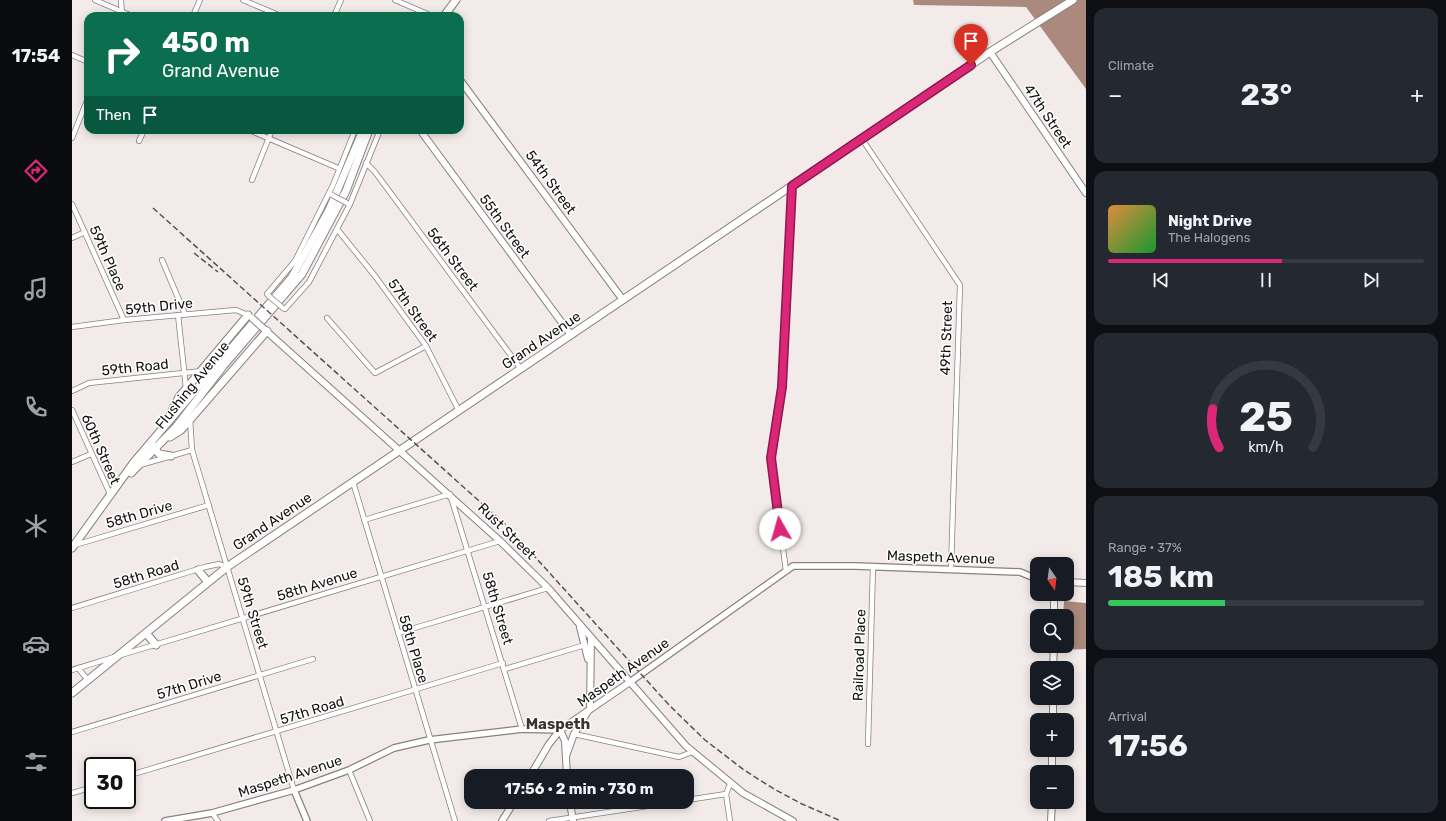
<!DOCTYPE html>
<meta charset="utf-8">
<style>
body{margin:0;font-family:Rubik,sans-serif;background:#242831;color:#f1f3f6;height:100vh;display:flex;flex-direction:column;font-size:15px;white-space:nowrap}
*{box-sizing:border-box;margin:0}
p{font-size:13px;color:#9ea1a6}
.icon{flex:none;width:22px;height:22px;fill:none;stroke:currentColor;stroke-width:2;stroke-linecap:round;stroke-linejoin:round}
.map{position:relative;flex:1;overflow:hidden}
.side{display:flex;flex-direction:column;gap:8px;padding:8px;background:#0d0f14;width:360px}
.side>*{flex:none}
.banner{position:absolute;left:12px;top:12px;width:380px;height:122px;border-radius:12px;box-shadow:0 2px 10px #0003;background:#0b6e4f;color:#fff;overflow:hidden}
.needle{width:26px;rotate:166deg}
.controls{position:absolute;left:958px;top:557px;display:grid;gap:8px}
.controls a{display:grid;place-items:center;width:44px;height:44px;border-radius:8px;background:#171b24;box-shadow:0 2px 10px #0003;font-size:20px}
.speed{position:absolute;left:12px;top:757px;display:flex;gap:8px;font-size:20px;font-weight:700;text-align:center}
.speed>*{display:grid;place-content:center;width:52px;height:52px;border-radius:50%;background:#171b24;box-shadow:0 2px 10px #0003;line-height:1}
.speed .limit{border:2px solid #111;border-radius:6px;background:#fff;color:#111}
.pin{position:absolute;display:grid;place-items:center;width:34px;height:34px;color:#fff;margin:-41px -17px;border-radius:50% 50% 50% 0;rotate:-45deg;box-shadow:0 0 4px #0007}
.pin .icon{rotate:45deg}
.me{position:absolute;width:44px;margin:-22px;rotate:353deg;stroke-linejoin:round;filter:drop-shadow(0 0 3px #0008)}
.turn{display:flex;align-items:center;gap:14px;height:84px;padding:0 12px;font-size:18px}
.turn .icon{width:52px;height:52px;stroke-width:2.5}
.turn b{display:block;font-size:28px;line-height:34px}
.then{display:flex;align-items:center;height:38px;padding:0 12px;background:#0003;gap:8px;font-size:15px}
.big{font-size:30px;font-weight:700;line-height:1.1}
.side .widget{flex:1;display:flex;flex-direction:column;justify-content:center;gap:6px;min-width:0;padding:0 14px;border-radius:12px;background:#242831}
.side .dial{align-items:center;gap:0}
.dial svg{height:104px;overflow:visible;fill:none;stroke:#363941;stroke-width:7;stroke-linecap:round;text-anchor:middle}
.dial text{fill:#f1f3f6;stroke:none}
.song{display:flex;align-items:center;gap:12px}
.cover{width:48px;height:48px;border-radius:6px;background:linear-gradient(135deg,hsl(30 70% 55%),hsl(130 70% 35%))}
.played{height:4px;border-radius:2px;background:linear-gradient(90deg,#db2777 55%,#363941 55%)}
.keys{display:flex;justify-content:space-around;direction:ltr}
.heat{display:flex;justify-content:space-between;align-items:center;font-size:22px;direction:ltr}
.charge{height:6px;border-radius:3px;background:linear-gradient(90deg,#34c759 37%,#363941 0)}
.trip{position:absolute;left:392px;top:769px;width:230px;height:40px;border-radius:12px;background:#171b24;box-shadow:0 2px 10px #0003;font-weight:700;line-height:40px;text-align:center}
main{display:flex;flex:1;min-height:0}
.menu{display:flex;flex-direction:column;width:72px;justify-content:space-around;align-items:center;background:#090b0e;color:#9ea1a6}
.menu .icon{width:28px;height:28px}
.menu .current{color:#db2777}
.menu b{font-size:18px;color:#f1f3f6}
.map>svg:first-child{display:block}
</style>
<main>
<nav class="menu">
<b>17:54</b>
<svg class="icon current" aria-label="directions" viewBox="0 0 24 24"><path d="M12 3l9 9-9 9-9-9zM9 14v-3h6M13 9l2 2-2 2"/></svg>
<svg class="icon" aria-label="music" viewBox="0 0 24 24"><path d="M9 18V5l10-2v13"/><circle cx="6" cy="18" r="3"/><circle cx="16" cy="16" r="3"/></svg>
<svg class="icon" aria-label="phone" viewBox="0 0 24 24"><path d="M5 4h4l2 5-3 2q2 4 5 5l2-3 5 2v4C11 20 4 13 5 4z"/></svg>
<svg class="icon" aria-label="climate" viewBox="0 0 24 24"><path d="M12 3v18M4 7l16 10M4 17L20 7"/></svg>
<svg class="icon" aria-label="car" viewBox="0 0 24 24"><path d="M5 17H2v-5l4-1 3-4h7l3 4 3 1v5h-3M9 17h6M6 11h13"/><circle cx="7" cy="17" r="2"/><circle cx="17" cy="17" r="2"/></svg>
<svg class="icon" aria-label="filters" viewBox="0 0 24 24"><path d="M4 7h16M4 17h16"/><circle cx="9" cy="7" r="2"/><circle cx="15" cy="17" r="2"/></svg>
</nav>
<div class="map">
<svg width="1014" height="821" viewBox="0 0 1014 821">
<rect width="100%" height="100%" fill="#f2ebe9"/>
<g fill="#ab897d">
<polygon points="841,0 1014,0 1014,89 954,7 842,5"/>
<polygon points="992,601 1014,603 1014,649 989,650 988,646 995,646 995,616 991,616"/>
</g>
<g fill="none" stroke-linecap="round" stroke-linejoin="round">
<g stroke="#88817f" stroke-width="6">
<g id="minor">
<polyline points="23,0 60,16"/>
<polyline points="49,0 50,16"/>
<polyline points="171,0 209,16"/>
<polyline points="323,0 360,16"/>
<polyline points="121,16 128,0"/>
<polyline points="262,16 269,0"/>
<polyline points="0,55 16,62"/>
<polyline points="177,130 266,168"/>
<polyline points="0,138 16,98"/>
<polyline points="790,139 888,285 879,569"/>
<polyline points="67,141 72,130"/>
<polyline points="294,163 303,172 449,369"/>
<polyline points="180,180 200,130"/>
<polyline points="0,204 52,320"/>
<polyline points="265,229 303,276 354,346 387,411"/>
<polyline points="0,238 13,232"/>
<polyline points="90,260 113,314"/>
<polyline points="198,297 195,294 223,261 261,185 283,130"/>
<polyline points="211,308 213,309 237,282 278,204 308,130"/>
<polyline points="106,315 114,388"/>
<polyline points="255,318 303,373 354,346"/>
<polyline points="0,327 52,320 164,310 176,315"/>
<polyline points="0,391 17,383 130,371"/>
<polyline points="0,410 39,496"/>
<polyline points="118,419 120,450 222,790"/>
<polyline points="0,462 19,454"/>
<polyline points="68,465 120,450"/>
<polyline points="281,482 383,821"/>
<polyline points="292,520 378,494 450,729"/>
<polyline points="3,545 137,505"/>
<polyline points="714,571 699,458 710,387 720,186"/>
<polyline points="0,608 133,567 147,564 155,567"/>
<polyline points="326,633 476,588"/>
<polyline points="49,655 428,541"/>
<polyline points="6,668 16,680"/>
<polyline points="433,669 513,645"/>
<polyline points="0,670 42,657"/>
<polyline points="0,732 241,659"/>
<polyline points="502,734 607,757 620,752"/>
<polyline points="796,744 801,566"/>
<polyline points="277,770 298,821"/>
<polyline points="55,776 431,663"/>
<polyline points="658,784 654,794 658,821"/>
<polyline points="0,793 21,787"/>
<polyline points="615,800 654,794"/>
<polyline points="140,813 146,821"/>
<polyline points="477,821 602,802"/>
</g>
</g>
<g stroke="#88817f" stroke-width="8">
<g id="tertiary">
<polyline points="558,682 721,566 783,566 948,572 965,579"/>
<polyline points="222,790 235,821"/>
<polyline points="93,821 140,813 222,790 277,770 322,748 357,740 450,729 488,730"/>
</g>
</g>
<g stroke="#88817f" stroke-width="8">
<g id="secondary">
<polyline points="918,52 1014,193"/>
<polyline points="388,80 551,300"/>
<polyline points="348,130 499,335"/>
<polyline points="192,329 428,541 476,588 614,746 671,793 721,821"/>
<polyline points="995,582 1014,583"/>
<polyline points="982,616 982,594"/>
<polyline points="508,627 516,659"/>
<polyline points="981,668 982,646"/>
<polyline points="518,709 519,638"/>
<polyline points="981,720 981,698"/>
<polyline points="488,730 493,741 495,776"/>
<polyline points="494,756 502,734 516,711"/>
<polyline points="980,772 980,750"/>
<polyline points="458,776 477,744 488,730 558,682"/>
<polyline points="498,802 501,821"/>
<polyline points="430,821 442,802"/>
<polyline points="979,821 980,802"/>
</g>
</g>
<g stroke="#88817f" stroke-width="9">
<g id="primary">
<polyline points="372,16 384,0"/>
<polyline points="98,415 107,397 176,315"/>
<polyline points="98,437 109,430 195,331"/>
<polyline points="81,446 87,454 99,456"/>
<polyline points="59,473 104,427 152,365 230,274 274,191 297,130"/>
<polyline points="0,548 62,462 220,277 257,210 291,130"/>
<polyline points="126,570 136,582"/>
<polyline points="74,633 84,645"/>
<polyline points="0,693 155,567 918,52 1001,0"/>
</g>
</g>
<use href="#minor" stroke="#fff" stroke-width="4.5"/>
<use href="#tertiary" stroke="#fff" stroke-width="5.5"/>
<use href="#secondary" stroke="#fff" stroke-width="6"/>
<use href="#primary" stroke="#fff" stroke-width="7"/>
<g stroke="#555250" stroke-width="1.5" stroke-dasharray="6 3" stroke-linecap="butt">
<polyline points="81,208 436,527 597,705 633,740 672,770 702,789 730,804 769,821"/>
<polyline points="122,253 146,272"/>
</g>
<g stroke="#88817f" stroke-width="6" stroke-linecap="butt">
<g id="minor-bridge">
<polyline points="260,195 275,203"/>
<polyline points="198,297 211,308"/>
</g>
</g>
<g stroke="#88817f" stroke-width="8" stroke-linecap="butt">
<polyline id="secondary-bridge" points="180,318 192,329"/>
</g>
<use href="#minor-bridge" stroke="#fff" stroke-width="4.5"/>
<use href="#secondary-bridge" stroke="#fff" stroke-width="6"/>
</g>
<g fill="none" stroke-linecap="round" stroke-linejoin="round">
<g stroke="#8e194d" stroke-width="10">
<polyline id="route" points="708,529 699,458 710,387 720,186 899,65"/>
</g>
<use href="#route" stroke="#db2777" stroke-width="7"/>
</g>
<g text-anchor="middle" stroke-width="3" stroke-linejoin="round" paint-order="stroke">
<g font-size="14" fill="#131110" stroke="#fff">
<text transform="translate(976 116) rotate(56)" y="5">47th Street</text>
<text transform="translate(479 182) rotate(54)" y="5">54th Street</text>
<text transform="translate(433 226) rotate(54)" y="5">55th Street</text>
<text transform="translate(36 258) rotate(66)" y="5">59th Place</text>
<text transform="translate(381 259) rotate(53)" y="5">56th Street</text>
<text transform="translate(87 306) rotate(-6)" y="5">59th Drive</text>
<text transform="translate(341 310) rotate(54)" y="5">57th Street</text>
<text transform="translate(874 338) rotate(-88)" y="5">49th Street</text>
<text transform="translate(469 340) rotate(-34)" y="5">Grand Avenue</text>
<text transform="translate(63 367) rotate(-6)" y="5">59th Road</text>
<text transform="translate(120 385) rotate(-51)" y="5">Flushing Avenue</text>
<text transform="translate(29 449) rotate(66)" y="5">60th Street</text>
<text transform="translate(67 514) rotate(-16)" y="5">58th Drive</text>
<text transform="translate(200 521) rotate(-34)" y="5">Grand Avenue</text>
<text transform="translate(435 531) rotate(44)" y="5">Rust Street</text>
<text transform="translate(869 557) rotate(2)" y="5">Maspeth Avenue</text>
<text transform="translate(74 574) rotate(-17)" y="5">58th Road</text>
<text transform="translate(245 584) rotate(-17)" y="5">58th Avenue</text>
<text transform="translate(426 608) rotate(73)" y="5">58th Street</text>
<text transform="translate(181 613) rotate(73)" y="5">59th Street</text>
<text transform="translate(342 649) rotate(73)" y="5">58th Place</text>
<text transform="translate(787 655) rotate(-88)" y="5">Railroad Place</text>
<text transform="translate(551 672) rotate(-35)" y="5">Maspeth Avenue</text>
<text transform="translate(117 685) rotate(-17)" y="5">57th Drive</text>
<text transform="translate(240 710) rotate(-17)" y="5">57th Road</text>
<text transform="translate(218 776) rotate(-18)" y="5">Maspeth Avenue</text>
</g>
<g font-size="15" font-weight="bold" fill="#3a3533" stroke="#fff">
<text x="486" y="729">Maspeth</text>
</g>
</g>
</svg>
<div class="controls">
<a><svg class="needle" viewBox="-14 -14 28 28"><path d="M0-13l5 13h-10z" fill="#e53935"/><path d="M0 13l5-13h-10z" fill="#9ea1a6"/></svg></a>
<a><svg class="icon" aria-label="search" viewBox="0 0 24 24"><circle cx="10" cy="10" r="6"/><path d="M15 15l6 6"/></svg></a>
<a><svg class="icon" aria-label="layers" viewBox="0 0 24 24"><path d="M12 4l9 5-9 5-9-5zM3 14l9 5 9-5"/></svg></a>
<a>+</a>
<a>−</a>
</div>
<div class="speed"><div class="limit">30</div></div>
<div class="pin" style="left:899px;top:65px;background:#d93025"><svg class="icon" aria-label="arrive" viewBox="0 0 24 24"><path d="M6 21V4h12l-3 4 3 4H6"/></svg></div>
<svg class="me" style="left:708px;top:529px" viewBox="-20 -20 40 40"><circle r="19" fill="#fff"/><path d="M0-13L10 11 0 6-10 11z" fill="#db2777"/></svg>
<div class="trip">17:56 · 2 min · 730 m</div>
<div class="banner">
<div class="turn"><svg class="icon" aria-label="right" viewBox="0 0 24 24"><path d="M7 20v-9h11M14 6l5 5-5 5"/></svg><div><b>450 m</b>Grand Avenue</div></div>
<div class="then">Then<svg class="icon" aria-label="arrive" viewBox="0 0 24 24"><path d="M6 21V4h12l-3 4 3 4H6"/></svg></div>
</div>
</div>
<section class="side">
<div class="widget"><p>Climate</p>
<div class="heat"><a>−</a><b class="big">23°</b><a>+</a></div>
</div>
<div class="widget">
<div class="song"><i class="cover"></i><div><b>Night Drive</b><p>The Halogens</p></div></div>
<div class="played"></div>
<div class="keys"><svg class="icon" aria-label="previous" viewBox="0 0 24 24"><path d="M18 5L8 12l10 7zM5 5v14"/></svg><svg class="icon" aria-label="pause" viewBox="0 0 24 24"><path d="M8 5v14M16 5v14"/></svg><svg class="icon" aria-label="next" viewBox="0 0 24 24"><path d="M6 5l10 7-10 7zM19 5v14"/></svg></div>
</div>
<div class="widget dial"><svg viewBox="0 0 100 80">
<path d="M14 69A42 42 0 1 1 86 69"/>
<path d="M14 69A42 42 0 0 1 9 39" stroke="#db2777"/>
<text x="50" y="56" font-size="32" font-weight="700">25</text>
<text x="50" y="72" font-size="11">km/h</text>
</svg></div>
<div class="widget"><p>Range · 37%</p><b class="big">185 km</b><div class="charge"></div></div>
<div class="widget"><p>Arrival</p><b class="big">17:56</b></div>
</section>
</main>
